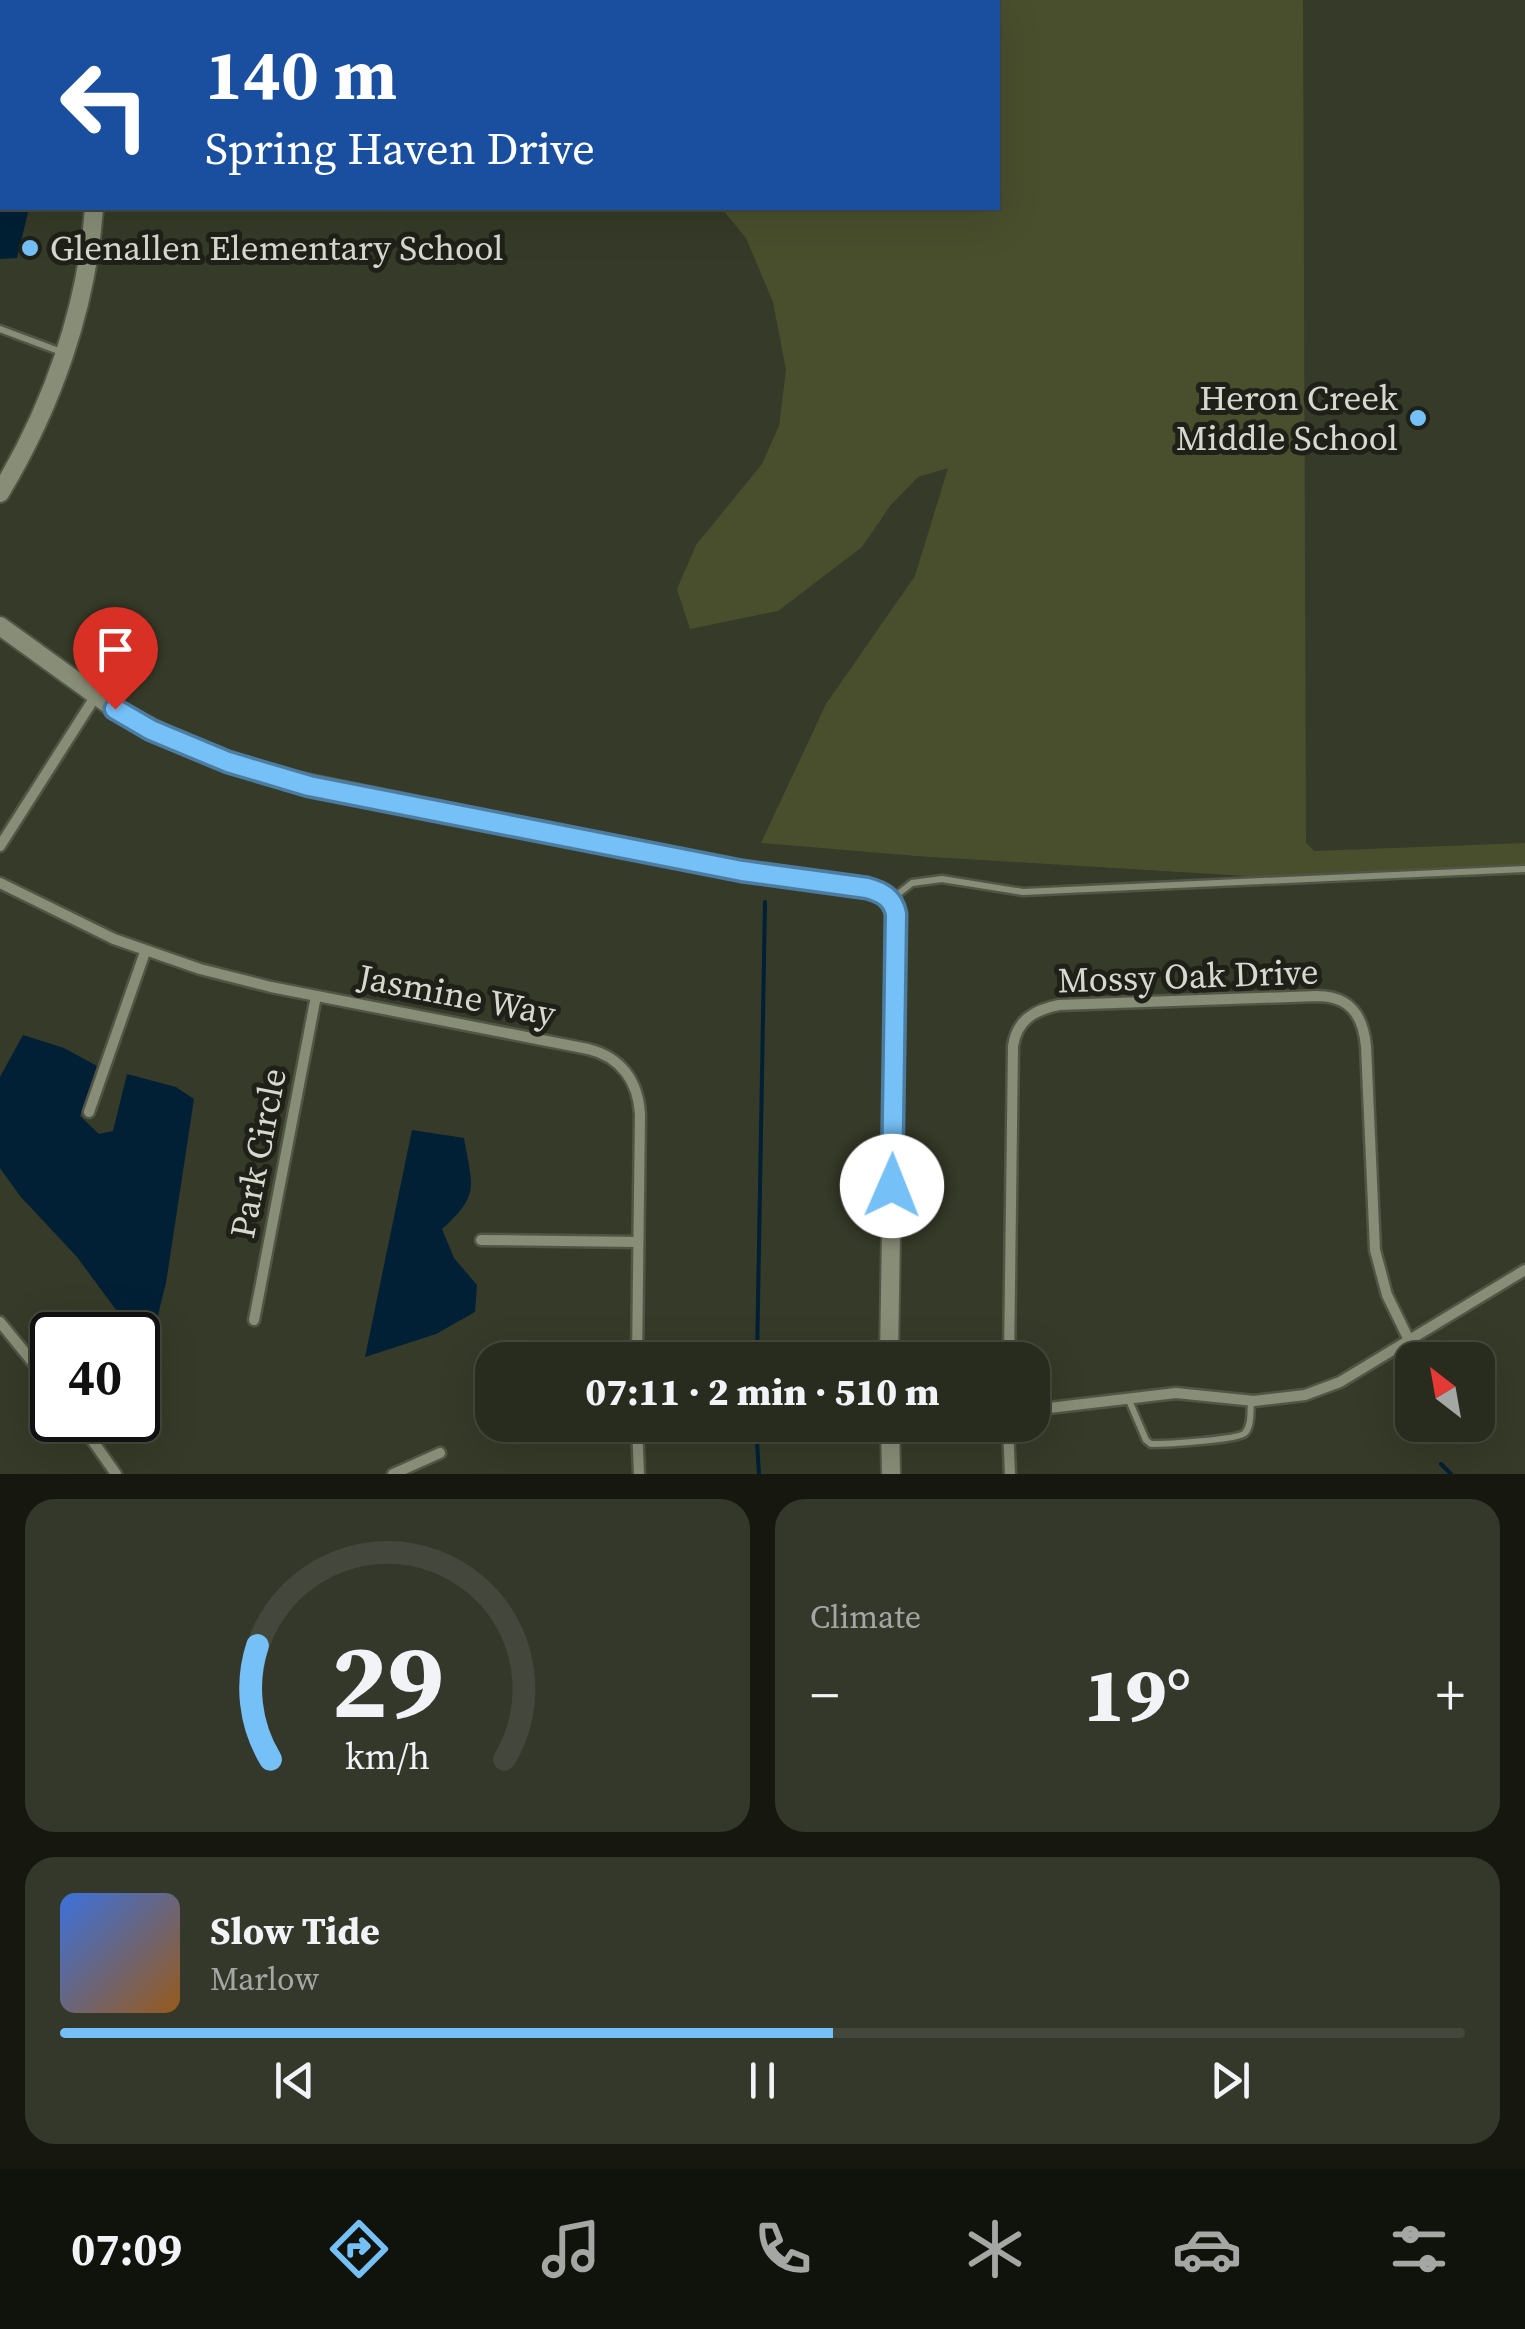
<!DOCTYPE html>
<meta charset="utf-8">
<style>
body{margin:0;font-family:"Source Serif 4",serif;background:#34382b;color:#f1f3f6;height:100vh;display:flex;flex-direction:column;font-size:38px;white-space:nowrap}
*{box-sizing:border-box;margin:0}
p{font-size:32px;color:#a5a7a4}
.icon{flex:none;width:55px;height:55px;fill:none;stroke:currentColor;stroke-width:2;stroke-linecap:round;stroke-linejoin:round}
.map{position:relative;height:1474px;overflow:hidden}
.side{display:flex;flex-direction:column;gap:25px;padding:25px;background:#161810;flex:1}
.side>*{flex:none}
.guide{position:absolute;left:0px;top:0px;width:1000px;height:210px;box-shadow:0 10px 40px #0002,0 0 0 2px #44483c;background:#1a4fa0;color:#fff;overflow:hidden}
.needle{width:65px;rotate:329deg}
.controls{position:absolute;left:1395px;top:1342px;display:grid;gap:20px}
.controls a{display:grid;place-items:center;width:100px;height:100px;border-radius:20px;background:#282c1e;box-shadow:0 10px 40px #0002,0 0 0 2px #44483c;font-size:50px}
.speed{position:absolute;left:30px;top:1312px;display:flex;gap:20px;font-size:50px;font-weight:700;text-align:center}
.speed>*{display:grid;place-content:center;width:130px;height:130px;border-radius:50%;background:#282c1e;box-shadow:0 10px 40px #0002,0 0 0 2px #44483c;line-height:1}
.speed .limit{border:5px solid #111;border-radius:15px;background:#fff;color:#111}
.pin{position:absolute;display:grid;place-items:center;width:85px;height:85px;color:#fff;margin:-102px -42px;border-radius:50% 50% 50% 0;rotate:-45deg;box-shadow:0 0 10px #0007}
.pin .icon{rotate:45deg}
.me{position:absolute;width:110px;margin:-55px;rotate:1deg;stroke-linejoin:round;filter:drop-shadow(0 0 8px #0008)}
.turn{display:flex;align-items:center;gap:35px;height:210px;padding:0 40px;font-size:45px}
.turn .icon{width:130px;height:130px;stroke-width:2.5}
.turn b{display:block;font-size:70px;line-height:85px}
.big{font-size:75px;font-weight:800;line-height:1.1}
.side .card{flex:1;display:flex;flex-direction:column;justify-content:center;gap:15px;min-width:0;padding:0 35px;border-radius:30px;background:#34382b}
.side .dial{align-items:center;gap:0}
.dial svg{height:260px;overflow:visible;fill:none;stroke:#44483c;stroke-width:7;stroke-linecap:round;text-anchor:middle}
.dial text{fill:#f1f3f6;stroke:none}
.song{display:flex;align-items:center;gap:30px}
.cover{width:120px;height:120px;border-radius:15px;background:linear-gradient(135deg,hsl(220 70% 55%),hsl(30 70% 35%))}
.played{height:10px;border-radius:5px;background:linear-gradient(90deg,#75c0f6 55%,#44483c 55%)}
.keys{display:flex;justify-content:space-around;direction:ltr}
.heat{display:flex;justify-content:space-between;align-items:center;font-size:55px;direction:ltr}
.side .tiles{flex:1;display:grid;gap:25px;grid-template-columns:1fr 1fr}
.card:last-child{grid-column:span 2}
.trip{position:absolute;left:475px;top:1342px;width:575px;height:100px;border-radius:30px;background:#282c1e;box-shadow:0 10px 40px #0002,0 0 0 2px #44483c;font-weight:800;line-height:100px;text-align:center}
.menu{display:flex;height:160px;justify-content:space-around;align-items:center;background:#10120c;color:#a5a7a4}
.menu .icon{width:70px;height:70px}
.menu .selected{color:#75c0f6}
.menu b{font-size:45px;color:#f1f3f6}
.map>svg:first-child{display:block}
</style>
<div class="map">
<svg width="1525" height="1474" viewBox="0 0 1525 1474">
<rect width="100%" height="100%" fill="#363a28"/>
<polygon fill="#494f2d" points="590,0 1303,0 1306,843 1314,851 1525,843 1525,875 1262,877 916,856 761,843 826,704 915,576 948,468 918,477 890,506 862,547 778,611 690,629 677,589 696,545 762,464 779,426 786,370 773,302 746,238 721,208 998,208 998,2"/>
<g fill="#012035">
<polygon points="0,0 5,2 2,208 29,208 17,258 0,259"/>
<polygon points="23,1035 64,1048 97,1066 80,1116 99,1134 113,1131 127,1074 176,1087 194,1099 166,1283 153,1335 131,1330 77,1257 20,1196 0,1168 0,1077"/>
<path d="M412,1130L464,1138C472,1186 481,1194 442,1229L454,1258L477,1285L475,1312L436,1334L365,1357Z"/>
</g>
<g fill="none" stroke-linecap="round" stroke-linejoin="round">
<g stroke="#012035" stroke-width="4">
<polyline points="757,1360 765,902"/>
<polyline points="756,1425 759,1474"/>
<polyline points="1441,1464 1451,1474"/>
</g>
<g stroke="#525545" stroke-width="11">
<g id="lane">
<polyline points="0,329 64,353"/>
<polyline points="893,898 912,883 942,879 1023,892 1525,869"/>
<path d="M1128,1398L1146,1440L1151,1444C1166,1444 1238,1440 1245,1433C1252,1425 1250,1411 1251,1402"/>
</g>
</g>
<g stroke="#525545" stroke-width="15">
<g id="street">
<polyline points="0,846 95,697"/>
<path d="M0,883L114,939L200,969L271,987L588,1049C621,1057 638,1081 640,1114L637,1360"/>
<polyline points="89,1112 145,952"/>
<polyline points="481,1240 638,1242"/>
<polyline points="254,1320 316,996"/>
<polyline points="0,1322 52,1386"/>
<path d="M1009,1360L1013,1046C1017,1020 1034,1010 1059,1005L1317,996C1350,996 1363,1015 1366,1046L1375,1250L1387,1295L1409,1340"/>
<polyline points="1032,1410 1176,1393 1254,1401 1305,1395 1340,1382 1525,1270"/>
<polyline points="78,1420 116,1474"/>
<polyline points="637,1425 639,1474"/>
<polyline points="1008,1425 1010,1474"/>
<polyline points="890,1430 990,1430 995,1425"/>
<polyline points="393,1474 440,1453"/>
</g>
</g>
<g stroke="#525545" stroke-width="22">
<g id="secondary">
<polyline points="80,0 80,2"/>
<path d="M0,493C52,407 87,308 94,208"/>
<path d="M0,626L115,709L189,747L267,775L742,871L867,888C882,892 892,898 896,914L889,1360"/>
<polyline points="890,1425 891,1474"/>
</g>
</g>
<use href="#lane" stroke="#888d77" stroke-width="6"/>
<use href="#street" stroke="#888d77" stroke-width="10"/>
<use href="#secondary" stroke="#888d77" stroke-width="18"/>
</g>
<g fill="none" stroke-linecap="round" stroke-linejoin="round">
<g stroke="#4c7da0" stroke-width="25">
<path id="route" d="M115,709L151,730L228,762L309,786L742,871L867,888C882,892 893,898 896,914L892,1186"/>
</g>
<use href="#route" stroke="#75c0f6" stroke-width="18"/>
</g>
<g fill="#75c0f6" stroke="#1f2018" stroke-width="4">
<circle cx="30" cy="248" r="10"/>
<circle cx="1418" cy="418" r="10"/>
</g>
<g text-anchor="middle" stroke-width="10" stroke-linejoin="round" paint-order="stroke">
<g font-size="35" fill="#d7d9ce" stroke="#1f2018" text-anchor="start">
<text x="50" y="260">Glenallen Elementary School</text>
<text x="1398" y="410" text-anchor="end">Heron Creek<tspan x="1398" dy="40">Middle School</tspan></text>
</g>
<g font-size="35" fill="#d7d9ce" stroke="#1f2018">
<text transform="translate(1188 976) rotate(-2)" y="12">Mossy Oak Drive</text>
<text transform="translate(457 995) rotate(11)" y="12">Jasmine Way</text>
<text transform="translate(258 1153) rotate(-79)" y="12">Park Circle</text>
</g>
</g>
</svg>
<div class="controls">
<a><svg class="needle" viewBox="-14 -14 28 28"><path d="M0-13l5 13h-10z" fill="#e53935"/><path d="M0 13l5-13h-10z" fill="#a5a7a4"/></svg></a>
</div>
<div class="speed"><div class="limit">40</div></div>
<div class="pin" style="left:115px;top:709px;background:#d93025"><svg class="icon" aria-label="arrive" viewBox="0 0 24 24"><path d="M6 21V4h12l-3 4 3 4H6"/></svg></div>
<svg class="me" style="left:892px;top:1186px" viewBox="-20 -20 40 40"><circle r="19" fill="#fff"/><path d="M0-13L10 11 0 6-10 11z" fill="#75c0f6"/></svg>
<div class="trip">07:11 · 2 min · 510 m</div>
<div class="guide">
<div class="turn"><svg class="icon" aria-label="left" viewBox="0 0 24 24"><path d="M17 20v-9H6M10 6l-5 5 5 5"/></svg><div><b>140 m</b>Spring Haven Drive</div></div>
</div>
</div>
<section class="side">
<div class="tiles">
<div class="card dial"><svg viewBox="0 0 100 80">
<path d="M14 69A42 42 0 1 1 86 69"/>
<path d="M14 69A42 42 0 0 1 10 34" stroke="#75c0f6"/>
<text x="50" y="56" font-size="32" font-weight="700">29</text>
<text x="50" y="72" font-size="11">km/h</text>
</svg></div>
<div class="card"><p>Climate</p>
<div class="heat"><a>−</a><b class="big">19°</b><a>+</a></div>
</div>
<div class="card">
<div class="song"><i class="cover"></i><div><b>Slow Tide</b><p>Marlow</p></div></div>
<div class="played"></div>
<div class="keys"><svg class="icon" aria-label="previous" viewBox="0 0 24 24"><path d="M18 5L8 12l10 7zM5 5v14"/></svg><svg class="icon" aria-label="pause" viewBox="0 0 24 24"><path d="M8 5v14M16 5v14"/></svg><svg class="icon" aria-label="next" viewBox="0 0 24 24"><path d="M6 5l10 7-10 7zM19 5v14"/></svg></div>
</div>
</div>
</section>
<nav class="menu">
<b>07:09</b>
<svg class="icon selected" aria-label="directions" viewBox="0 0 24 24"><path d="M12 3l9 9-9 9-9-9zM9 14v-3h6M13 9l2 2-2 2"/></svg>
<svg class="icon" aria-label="music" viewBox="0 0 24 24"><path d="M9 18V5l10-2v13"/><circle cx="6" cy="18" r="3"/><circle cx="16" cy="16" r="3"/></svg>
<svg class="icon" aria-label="phone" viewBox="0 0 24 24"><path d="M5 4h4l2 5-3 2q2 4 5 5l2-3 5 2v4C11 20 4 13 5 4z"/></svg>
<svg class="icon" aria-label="climate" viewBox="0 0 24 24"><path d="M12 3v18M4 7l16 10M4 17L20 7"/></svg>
<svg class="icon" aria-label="car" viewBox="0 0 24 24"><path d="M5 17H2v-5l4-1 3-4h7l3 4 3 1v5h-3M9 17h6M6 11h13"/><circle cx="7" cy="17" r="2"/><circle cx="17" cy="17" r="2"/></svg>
<svg class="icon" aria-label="filters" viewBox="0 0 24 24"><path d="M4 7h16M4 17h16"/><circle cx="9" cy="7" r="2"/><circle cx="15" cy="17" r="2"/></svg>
</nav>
